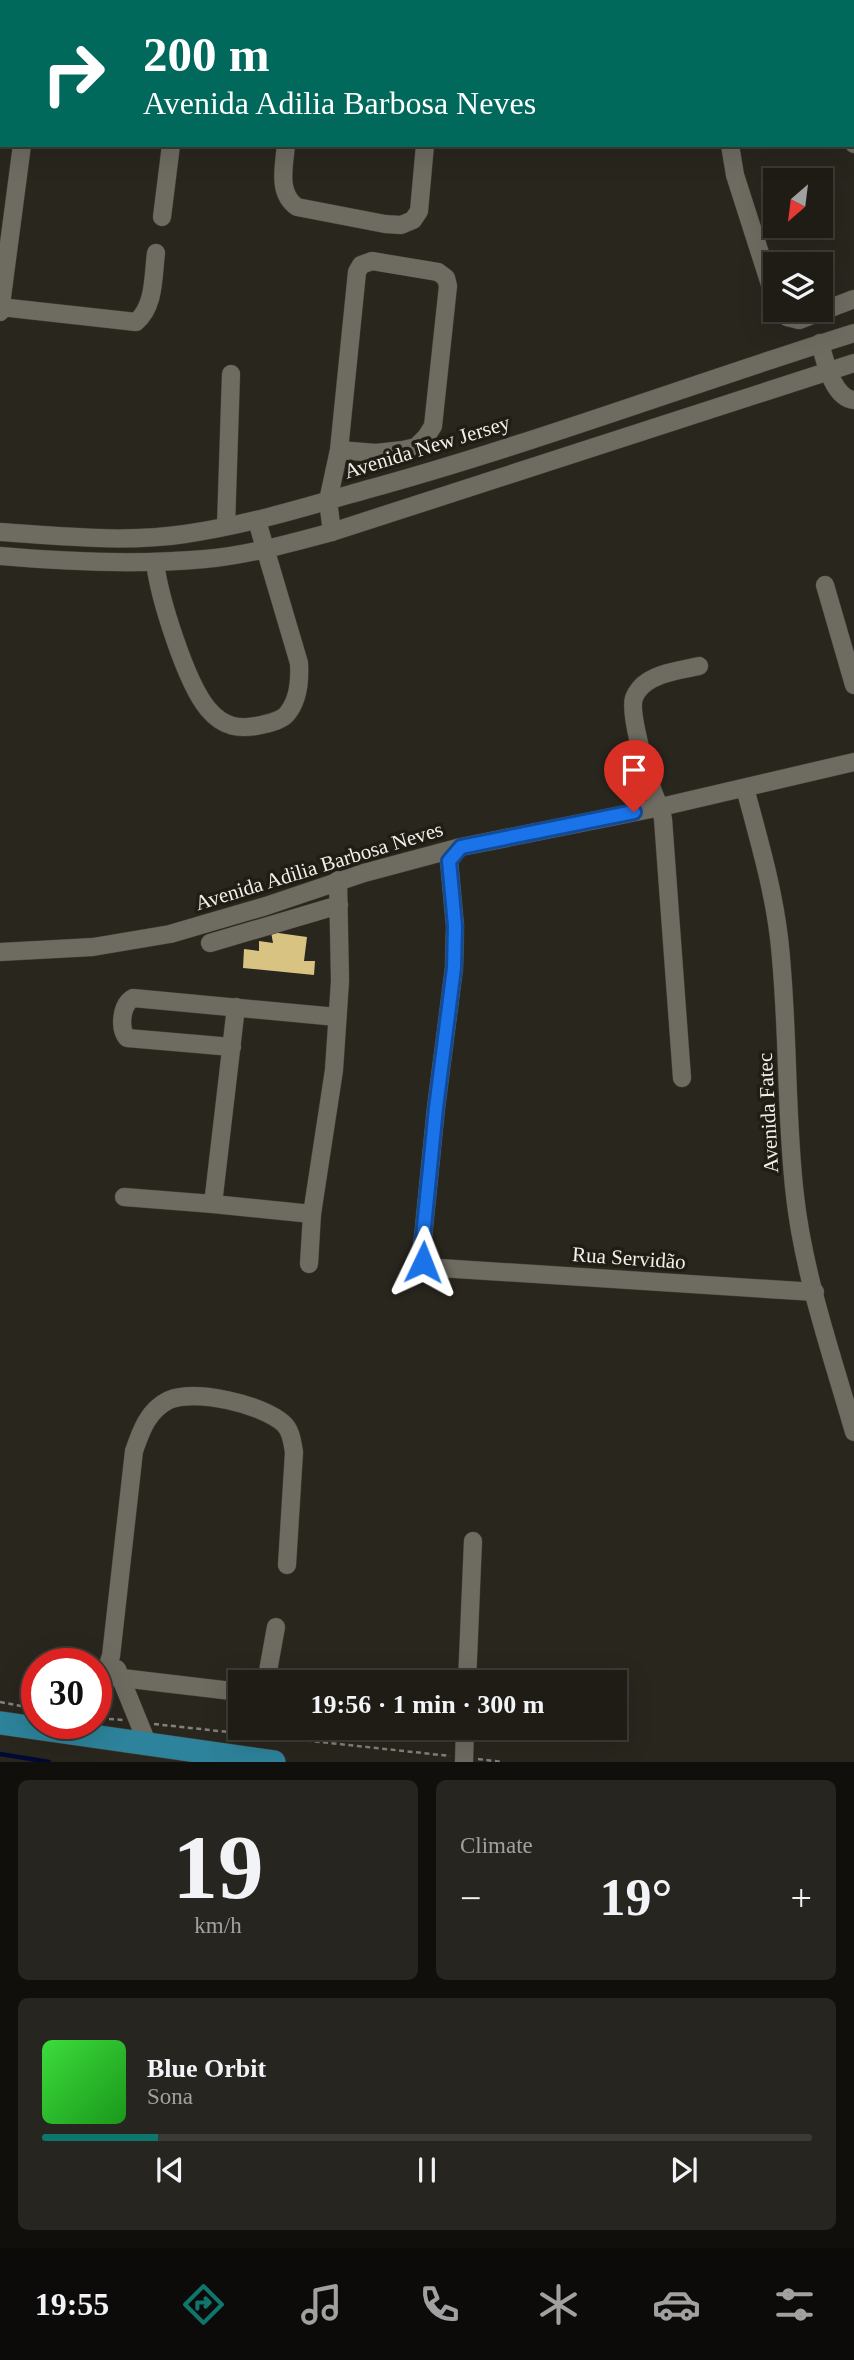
<!DOCTYPE html>
<meta charset="utf-8">
<style>
body{margin:0;font-family:"Times New Roman",serif;background:#27251f;color:#f1f3f6;height:100vh;display:flex;flex-direction:column;font-size:26px;white-space:nowrap}
*{box-sizing:border-box;margin:0}
p{font-size:23px;color:#a1a1a1}
.icon{flex:none;width:38px;height:38px;fill:none;stroke:currentColor;stroke-width:2;stroke-linecap:round;stroke-linejoin:round}
.map{position:relative;height:1762px;overflow:hidden}
.side{display:flex;flex-direction:column;gap:18px;padding:18px;background:#110f0c;flex:1}
.side>*{flex:none}
.guide{position:absolute;left:0px;top:0px;width:854px;height:147px;box-shadow:0 7px 28px #0002,0 0 0 2px #3c3a35;background:#00695c;color:#fff;overflow:hidden}
.needle{width:46px;rotate:208deg}
.tools{position:absolute;left:763px;top:168px;display:grid;gap:14px}
.tools a{display:grid;place-items:center;width:70px;height:70px;border-radius:0px;background:#1f1c16;box-shadow:0 7px 28px #0002,0 0 0 2px #3c3a35;font-size:35px}
.speed{position:absolute;left:21px;top:1648px;display:flex;gap:14px;font-size:35px;font-weight:700;text-align:center}
.speed>*{display:grid;place-content:center;width:91px;height:91px;border-radius:50%;background:#1f1c16;box-shadow:0 7px 28px #0002,0 0 0 2px #3c3a35;line-height:1}
.speed .limit{border:10px solid #d22;background:#fff;color:#111}
.pin{position:absolute;display:grid;place-items:center;width:60px;height:60px;color:#fff;margin:-72px -30px;border-radius:50% 50% 50% 0;rotate:-45deg;box-shadow:0 0 7px #0007}
.pin .icon{rotate:45deg}
.me{position:absolute;width:77px;margin:-38px;rotate:2deg;stroke-linejoin:round;filter:drop-shadow(0 0 5px #0008)}
.turn{display:flex;align-items:center;gap:24px;height:147px;padding:0 28px;font-size:32px}
.turn .icon{width:91px;height:91px;stroke-width:2.5}
.turn b{display:block;font-size:49px;line-height:60px}
.big{font-size:52px;font-weight:800;line-height:1.1}
.side .card{flex:1;display:flex;flex-direction:column;justify-content:center;gap:10px;min-width:0;padding:0 24px;border-radius:10px;background:#27251f}
.side .dial{align-items:center;gap:0}
.dial b{font-size:91px;line-height:1}
.song{display:flex;align-items:center;gap:21px}
.cover{width:84px;height:84px;border-radius:10px;background:linear-gradient(135deg,hsl(120 70% 55%),hsl(120 70% 35%))}
.played{height:7px;border-radius:4px;background:linear-gradient(90deg,#0f766e 15%,#3c3a35 15%)}
.keys{display:flex;justify-content:space-around;direction:ltr}
.heat{display:flex;justify-content:space-between;align-items:center;font-size:38px;direction:ltr}
.side .tiles{flex:1;display:grid;gap:18px;grid-template-columns:1fr 1fr}
.card:last-child{grid-column:span 2}
.trip{position:absolute;left:228px;top:1670px;width:399px;height:70px;border-radius:0px;background:#1f1c16;box-shadow:0 7px 28px #0002,0 0 0 2px #3c3a35;font-weight:800;line-height:70px;text-align:center}
.menu{display:flex;height:112px;justify-content:space-around;align-items:center;background:#0c0b09;color:#a1a1a1}
.menu .icon{width:49px;height:49px}
.menu .active{color:#0f766e}
.menu b{font-size:32px;color:#f1f3f6}
.map>svg:first-child{display:block}
</style>
<div class="map">
<svg width="854" height="1762" viewBox="0 0 854 1762">
<rect width="100%" height="100%" fill="#29261e"/>
<g fill="none" stroke-linecap="round" stroke-linejoin="round">
<polyline stroke="#000a34" stroke-width="4.5" points="0,1754 49,1762"/>
</g>
<polygon fill="#d9c382" points="271,932 307,937 304,961 315,961 314,975 243,968 244,949 259,951 259,941 273,943"/>
<g fill="none" stroke-linecap="round" stroke-linejoin="round">
<g stroke="#43403a" stroke-width="19">
<g id="minor">
<polyline points="253,0 270,2"/>
<polyline points="819,0 819,2"/>
<polyline points="55,2 56,0"/>
<polyline points="763,2 763,0"/>
<polyline points="0,8 2,9"/>
<polyline points="852,68 854,68"/>
<polyline points="0,84 2,69"/>
<polyline points="852,92 854,93"/>
<polyline points="0,128 2,128"/>
<polyline points="852,140 854,144"/>
<path d="M286,145C284,167 277,193 297,207L385,224L401,225L413,220L419,211L425,145"/>
<polyline points="730,145 735,175 775,300"/>
<polyline points="162,217 171,145"/>
<path d="M0,307L136,322C155,306 153,276 156,253"/>
<polyline points="780,310 787,317 799,320 854,299"/>
<polyline points="0,312 22,145"/>
<path d="M820,343C825,361 833,398 854,400"/>
<polyline points="226,526 231,374"/>
<path d="M0,532C60,536 126,543 185,534C247,525 306,507 365,490C530,445 691,384 854,333"/>
<polyline points="332,532 328,501 339,450 376,453 403,450 416,447 426,437 433,426 448,286 446,278 438,272 372,261 361,265 357,272 339,450"/>
<path d="M0,556C68,562 137,565 205,559C249,555 291,543 332,532L854,363"/>
<path d="M155,562C159,597 186,683 208,709C223,727 239,730 261,725C269,723 280,721 286,715C298,702 300,680 299,663L257,521"/>
<polyline points="825,585 854,685"/>
<path d="M745,788C758,837 773,887 779,938C789,1024 785,1111 795,1196C804,1276 832,1355 854,1432"/>
<path d="M449,861L455,926L454,968L436,1108L421,1257C424,1267 430,1267 440,1268L815,1292"/>
<polyline points="210,943 339,905"/>
<polyline points="0,952 93,947 170,934 266,906 364,873 461,847 661,807 854,762"/>
<polyline points="236,1007 213,1204 312,1214"/>
<path d="M232,1047L127,1038C119,1028 121,1005 133,998L337,1017"/>
<path d="M682,1078L663,819C661,807 655,799 652,788C646,771 629,713 634,698C636,692 642,685 647,682C662,672 682,670 699,666"/>
<polyline points="124,1197 213,1204"/>
<polyline points="309,1264 312,1214 334,1070 340,981 338,880"/>
<polyline points="117,1669 148,1745"/>
<polyline points="105,1676 240,1692"/>
<polyline points="266,1682 276,1627"/>
<polyline points="467,1682 473,1541"/>
<path d="M96,1699L111,1656L134,1451C141,1431 148,1410 169,1400C196,1389 261,1404 283,1423C291,1430 292,1441 294,1452L287,1565"/>
<polyline points="464,1762 465,1727"/>
</g>
</g>
<g stroke="#43403a" stroke-width="24">
<polyline id="major" points="0,1723 274,1762"/>
</g>
<g stroke="#83817a" stroke-width="2.5" stroke-dasharray="5 3.5" stroke-linecap="butt">
<polyline points="0,1702 37,1709"/>
<polyline points="109,1719 123,1720"/>
<polyline points="154,1724 450,1756"/>
<polyline points="478,1759 502,1762"/>
</g>
<use href="#minor" stroke="#6e6b61" stroke-width="18"/>
<use href="#major" stroke="#2d839b" stroke-width="23"/>
</g>
<g fill="none" stroke-linecap="round" stroke-linejoin="round">
<g stroke="#114b97" stroke-width="18">
<polyline id="route" points="423,1262 421,1257 436,1108 454,968 455,926 449,861 461,847 634,812"/>
</g>
<use href="#route" stroke="#1a73e8" stroke-width="12"/>
</g>
<g text-anchor="middle" stroke-width="7" stroke-linejoin="round" paint-order="stroke">
<g font-size="21" fill="#f1f0ea" stroke="#201d15">
<text transform="translate(427 447) rotate(-17)" y="7">Avenida New Jersey</text>
<text transform="translate(319 866) rotate(-17)" y="7">Avenida Adilia Barbosa Neves</text>
<text transform="translate(768 1113) rotate(-93)" y="7">Avenida Fatec</text>
<text transform="translate(629 1258) rotate(4)" y="7">Rua Servidão</text>
</g>
</g>
</svg>
<div class="tools">
<a><svg class="needle" viewBox="-14 -14 28 28"><path d="M0-13l5 13h-10z" fill="#e53935"/><path d="M0 13l5-13h-10z" fill="#a1a1a1"/></svg></a>
<a><svg class="icon" aria-label="layers" viewBox="0 0 24 24"><path d="M12 4l9 5-9 5-9-5zM3 14l9 5 9-5"/></svg></a>
</div>
<div class="speed"><div class="limit">30</div></div>
<div class="pin" style="left:634px;top:812px;background:#d93025"><svg class="icon" aria-label="arrive" viewBox="0 0 24 24"><path d="M6 21V4h12l-3 4 3 4H6"/></svg></div>
<svg class="me" style="left:423px;top:1262px" viewBox="-20 -20 40 40"><path d="M0-17L14 15 0 8-14 15z" fill="#1a73e8" stroke="#fff" stroke-width="4"/></svg>
<div class="trip">19:56 · 1 min · 300 m</div>
<div class="guide">
<div class="turn"><svg class="icon" aria-label="right" viewBox="0 0 24 24"><path d="M7 20v-9h11M14 6l5 5-5 5"/></svg><div><b>200 m</b>Avenida Adilia Barbosa Neves</div></div>
</div>
</div>
<section class="side">
<div class="tiles">
<div class="card dial"><b>19</b><p>km/h</p></div>
<div class="card"><p>Climate</p>
<div class="heat"><a>−</a><b class="big">19°</b><a>+</a></div>
</div>
<div class="card">
<div class="song"><i class="cover"></i><div><b>Blue Orbit</b><p>Sona</p></div></div>
<div class="played"></div>
<div class="keys"><svg class="icon" aria-label="previous" viewBox="0 0 24 24"><path d="M18 5L8 12l10 7zM5 5v14"/></svg><svg class="icon" aria-label="pause" viewBox="0 0 24 24"><path d="M8 5v14M16 5v14"/></svg><svg class="icon" aria-label="next" viewBox="0 0 24 24"><path d="M6 5l10 7-10 7zM19 5v14"/></svg></div>
</div>
</div>
</section>
<nav class="menu">
<b>19:55</b>
<svg class="icon active" aria-label="directions" viewBox="0 0 24 24"><path d="M12 3l9 9-9 9-9-9zM9 14v-3h6M13 9l2 2-2 2"/></svg>
<svg class="icon" aria-label="music" viewBox="0 0 24 24"><path d="M9 18V5l10-2v13"/><circle cx="6" cy="18" r="3"/><circle cx="16" cy="16" r="3"/></svg>
<svg class="icon" aria-label="phone" viewBox="0 0 24 24"><path d="M5 4h4l2 5-3 2q2 4 5 5l2-3 5 2v4C11 20 4 13 5 4z"/></svg>
<svg class="icon" aria-label="climate" viewBox="0 0 24 24"><path d="M12 3v18M4 7l16 10M4 17L20 7"/></svg>
<svg class="icon" aria-label="car" viewBox="0 0 24 24"><path d="M5 17H2v-5l4-1 3-4h7l3 4 3 1v5h-3M9 17h6M6 11h13"/><circle cx="7" cy="17" r="2"/><circle cx="17" cy="17" r="2"/></svg>
<svg class="icon" aria-label="filters" viewBox="0 0 24 24"><path d="M4 7h16M4 17h16"/><circle cx="9" cy="7" r="2"/><circle cx="15" cy="17" r="2"/></svg>
</nav>
